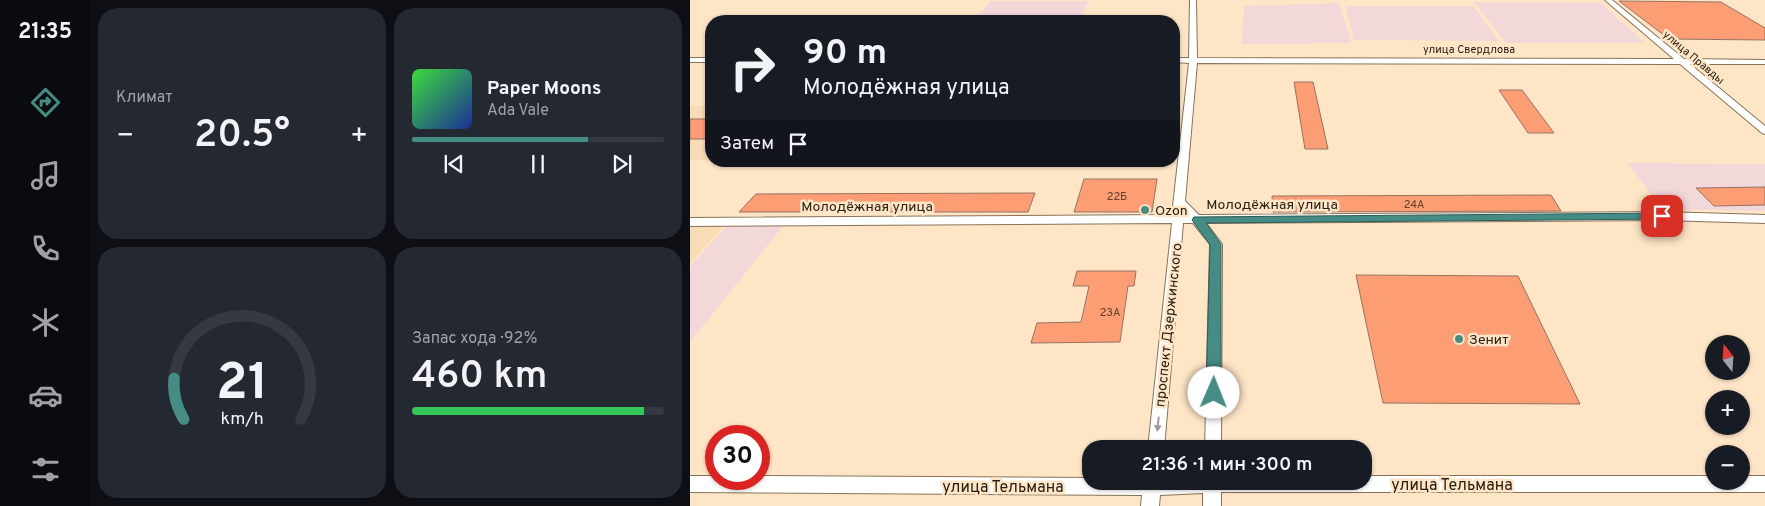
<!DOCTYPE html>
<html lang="ru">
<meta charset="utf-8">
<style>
body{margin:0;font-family:Overpass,sans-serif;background:#242831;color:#f1f3f6;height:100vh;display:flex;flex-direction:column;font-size:19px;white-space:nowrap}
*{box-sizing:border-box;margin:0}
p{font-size:16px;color:#9ea1a6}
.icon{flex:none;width:28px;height:28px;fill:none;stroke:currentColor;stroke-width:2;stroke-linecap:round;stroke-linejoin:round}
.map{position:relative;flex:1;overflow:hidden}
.side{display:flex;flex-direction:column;gap:8px;padding:8px;background:#0d0f14;width:600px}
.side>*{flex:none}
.top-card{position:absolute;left:15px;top:15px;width:475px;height:152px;border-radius:20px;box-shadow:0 1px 4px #0004;background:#171b24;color:#f1f3f6;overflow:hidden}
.needle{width:32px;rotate:343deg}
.fabs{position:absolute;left:1015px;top:335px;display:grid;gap:10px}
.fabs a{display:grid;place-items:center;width:45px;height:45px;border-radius:50%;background:#171b24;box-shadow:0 1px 4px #0004;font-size:25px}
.speed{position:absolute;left:15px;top:425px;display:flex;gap:10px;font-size:25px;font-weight:700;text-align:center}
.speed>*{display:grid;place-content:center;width:65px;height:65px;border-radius:50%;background:#171b24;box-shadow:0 1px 4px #0004;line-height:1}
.speed .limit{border:8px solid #d22;background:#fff;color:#111}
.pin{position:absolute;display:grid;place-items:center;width:42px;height:42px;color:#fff;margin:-21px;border-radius:10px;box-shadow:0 2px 8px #0006}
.me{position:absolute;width:55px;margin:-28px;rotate:1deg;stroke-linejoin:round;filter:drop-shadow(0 0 4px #0008)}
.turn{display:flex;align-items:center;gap:18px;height:105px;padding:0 15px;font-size:22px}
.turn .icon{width:65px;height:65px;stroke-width:2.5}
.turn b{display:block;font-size:35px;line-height:42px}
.then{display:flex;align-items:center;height:48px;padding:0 15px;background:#0003;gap:10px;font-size:19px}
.big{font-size:38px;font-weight:600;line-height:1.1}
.side .card{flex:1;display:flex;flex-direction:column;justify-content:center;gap:8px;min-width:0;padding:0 18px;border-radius:20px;background:#242831}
.side .dial{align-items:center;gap:0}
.dial svg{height:130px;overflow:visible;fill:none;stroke:#363941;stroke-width:7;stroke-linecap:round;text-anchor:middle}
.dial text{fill:#f1f3f6;stroke:none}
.song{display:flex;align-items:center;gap:15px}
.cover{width:60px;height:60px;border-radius:8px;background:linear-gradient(135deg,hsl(120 70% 55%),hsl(230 70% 35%))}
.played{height:5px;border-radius:2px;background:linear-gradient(90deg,#458c85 70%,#363941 70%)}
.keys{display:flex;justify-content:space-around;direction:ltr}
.heat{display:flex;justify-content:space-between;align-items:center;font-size:28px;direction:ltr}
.charge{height:8px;border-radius:4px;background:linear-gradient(90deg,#34c759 92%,#363941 0)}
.side .tiles{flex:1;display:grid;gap:8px;grid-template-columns:repeat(2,1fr)}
.trip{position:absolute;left:392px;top:440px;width:290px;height:50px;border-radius:20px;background:#171b24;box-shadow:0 1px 4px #0004;font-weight:600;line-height:50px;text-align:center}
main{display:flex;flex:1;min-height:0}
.dock{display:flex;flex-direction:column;width:90px;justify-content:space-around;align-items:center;background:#090b0e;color:#9ea1a6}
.dock .icon{width:35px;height:35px}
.dock .active{color:#458c85}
.dock b{font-size:22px;color:#f1f3f6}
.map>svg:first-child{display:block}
</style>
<main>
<nav class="dock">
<b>21:35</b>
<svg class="icon active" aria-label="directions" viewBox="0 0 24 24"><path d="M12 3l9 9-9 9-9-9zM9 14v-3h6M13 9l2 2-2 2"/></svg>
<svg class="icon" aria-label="music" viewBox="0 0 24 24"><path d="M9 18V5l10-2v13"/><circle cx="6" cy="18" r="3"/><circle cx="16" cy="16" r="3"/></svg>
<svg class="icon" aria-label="phone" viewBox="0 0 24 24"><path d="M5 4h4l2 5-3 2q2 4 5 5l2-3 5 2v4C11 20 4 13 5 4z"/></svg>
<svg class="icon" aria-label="climate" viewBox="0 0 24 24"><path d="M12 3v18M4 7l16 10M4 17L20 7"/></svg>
<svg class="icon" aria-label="car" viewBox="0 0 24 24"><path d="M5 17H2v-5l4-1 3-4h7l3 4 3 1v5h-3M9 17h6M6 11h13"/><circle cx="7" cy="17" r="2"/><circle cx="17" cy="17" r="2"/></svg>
<svg class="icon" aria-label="filters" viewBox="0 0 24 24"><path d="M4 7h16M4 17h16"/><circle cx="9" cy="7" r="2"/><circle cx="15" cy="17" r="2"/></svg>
</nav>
<section class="side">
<div class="tiles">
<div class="card"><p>Климат</p>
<div class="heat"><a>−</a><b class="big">20.5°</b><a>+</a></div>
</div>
<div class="card">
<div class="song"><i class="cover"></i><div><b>Paper Moons</b><p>Ada Vale</p></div></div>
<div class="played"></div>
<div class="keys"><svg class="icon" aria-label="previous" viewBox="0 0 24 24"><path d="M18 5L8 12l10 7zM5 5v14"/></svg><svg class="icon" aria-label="pause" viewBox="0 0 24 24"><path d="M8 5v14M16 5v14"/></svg><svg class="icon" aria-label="next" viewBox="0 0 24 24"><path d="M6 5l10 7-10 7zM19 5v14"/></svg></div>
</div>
<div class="card dial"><svg viewBox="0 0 100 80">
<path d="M14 69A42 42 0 1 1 86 69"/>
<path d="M14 69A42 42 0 0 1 8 44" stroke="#458c85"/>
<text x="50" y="56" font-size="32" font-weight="700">21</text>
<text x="50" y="72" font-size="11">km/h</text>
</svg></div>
<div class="card"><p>Запас хода · 92%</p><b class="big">460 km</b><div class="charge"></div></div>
</div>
</section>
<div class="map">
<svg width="1075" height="506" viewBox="0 0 1075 506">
<rect width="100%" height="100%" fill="#fee5c6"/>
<g fill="#f9dbb5">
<rect x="0" y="106" width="21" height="54"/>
<polygon points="119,161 303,161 302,164"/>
<polygon points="0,226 34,226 0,263"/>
</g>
<g fill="#f3d8da">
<polygon points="300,1 399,1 389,21 285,21"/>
<polygon points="784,2 911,3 955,43 816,43"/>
<polygon points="649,3 661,43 552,44 554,6"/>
<polygon points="656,6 783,6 809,41 664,40"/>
<polygon points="937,163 1075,164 1075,211 973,209"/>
<polygon points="38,225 93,226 0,342 0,266"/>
</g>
<g fill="#fd9d73" stroke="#967364">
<polygon points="929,1 1031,2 1075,28 1075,40 979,39"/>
<polygon points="604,82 623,82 638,149 615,149"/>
<polygon points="809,90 832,90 864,133 838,133"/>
<rect x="0" y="119" width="21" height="20"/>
<polygon points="394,179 467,179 462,212 384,212"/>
<polygon points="1075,187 1075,205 1024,206 1006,188"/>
<polygon points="345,193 338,212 49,212 66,194"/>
<polygon points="861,195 871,211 583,212 582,196"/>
<polygon points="387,271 446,271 444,286 438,286 430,342 341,343 347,323 391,322 399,286 383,286"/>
<polygon points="666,275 828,276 890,404 693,403"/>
</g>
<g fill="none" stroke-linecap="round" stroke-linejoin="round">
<g stroke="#897357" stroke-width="2">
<g id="street">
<polygon points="500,0 506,0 507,58 984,59 915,0 922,0 994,59 1075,60 1075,64 1000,64 1075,126 1075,134 1072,133 990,64 507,63 495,201 509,215 972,212 1075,215 1075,223 972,220 516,223 532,244 531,449 515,449 520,244 503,223 493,223 474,449 458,449 482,223 0,226 0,218 482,215 499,63 484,62 484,58 499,58"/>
<rect x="0" y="58" width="21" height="4"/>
<polygon points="0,476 26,476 26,479 69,479 69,476 401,478 401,481 674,481 674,476 1024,476 1024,481 1051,481 1051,476 1075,476 1075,492 531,492 531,506 513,506 513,493 470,495 469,506 451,506 452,495 0,492"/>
</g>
</g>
<use href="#street" fill="#fff" fill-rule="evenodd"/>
</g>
<defs><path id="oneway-solid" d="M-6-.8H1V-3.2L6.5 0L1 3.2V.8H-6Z" transform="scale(1.25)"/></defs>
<use fill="#9f9b96" href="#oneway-solid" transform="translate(468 424) rotate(96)"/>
<polygon fill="#458c85" stroke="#2d5b56" points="972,213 978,216 976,219 516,223 531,244 531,393 529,397 524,399 518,397 516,393 520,245 502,220 504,217"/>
<g fill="#458c85" stroke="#fee5c6" stroke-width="2">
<circle cx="455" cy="210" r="5"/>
<circle cx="769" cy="339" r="5"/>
</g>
<g text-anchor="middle" stroke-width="5" stroke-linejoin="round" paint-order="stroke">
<g font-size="11" fill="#292015" stroke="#fee5c6">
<text x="779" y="53">улица Свердлова</text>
<text transform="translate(1004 57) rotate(40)" y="4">улица Правды</text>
</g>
<g font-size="11" fill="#5e3f2c">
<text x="427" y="200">22Б</text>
<text x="724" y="208">24А</text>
<text x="420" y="316">23А</text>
</g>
<g font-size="14" fill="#292015" stroke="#fee5c6">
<text x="582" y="209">Молодёжная улица</text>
<text x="177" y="211">Молодёжная улица</text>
<text transform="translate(478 325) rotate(-84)" y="5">проспект Дзержинского</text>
</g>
<g font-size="14" fill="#292015" stroke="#fee5c6" text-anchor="start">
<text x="465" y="215">Ozon</text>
<text x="779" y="344">Зенит</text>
</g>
<g font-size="16" fill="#292015" stroke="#fee5c6">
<text x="762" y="490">улица Тельмана</text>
<text x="313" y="492">улица Тельмана</text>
</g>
</g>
</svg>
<div class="fabs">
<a><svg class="needle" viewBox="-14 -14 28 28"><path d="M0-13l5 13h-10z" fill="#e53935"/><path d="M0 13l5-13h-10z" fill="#9ea1a6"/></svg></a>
<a>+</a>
<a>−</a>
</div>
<div class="speed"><div class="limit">30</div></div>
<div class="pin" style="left:972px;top:216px;background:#d93025"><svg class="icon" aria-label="arrive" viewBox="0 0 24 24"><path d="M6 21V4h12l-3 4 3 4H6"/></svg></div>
<svg class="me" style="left:524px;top:393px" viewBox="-20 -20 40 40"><circle r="19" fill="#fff"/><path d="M0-13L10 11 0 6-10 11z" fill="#458c85"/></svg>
<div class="trip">21:36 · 1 мин · 300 m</div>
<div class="top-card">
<div class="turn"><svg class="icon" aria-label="right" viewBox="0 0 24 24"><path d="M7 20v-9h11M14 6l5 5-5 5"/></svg><div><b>90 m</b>Молодёжная улица</div></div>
<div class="then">Затем<svg class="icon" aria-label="arrive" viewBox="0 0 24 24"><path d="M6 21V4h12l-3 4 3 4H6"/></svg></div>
</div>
</div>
</main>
